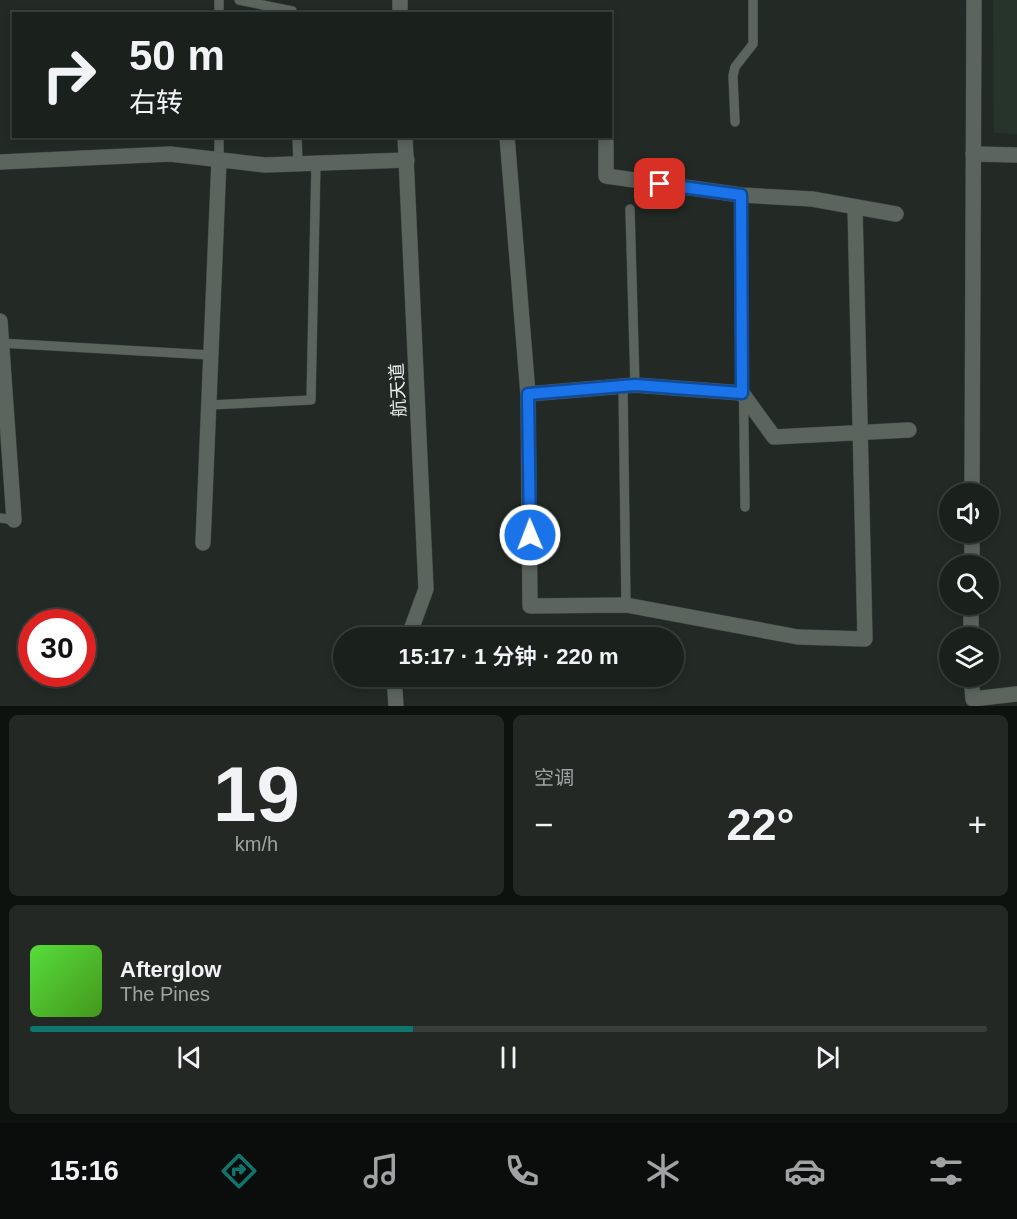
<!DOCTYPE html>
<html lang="zh">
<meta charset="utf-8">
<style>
body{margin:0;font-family:Arial,"Noto Sans SC",sans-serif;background:#232825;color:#f1f3f6;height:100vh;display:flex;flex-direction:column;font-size:22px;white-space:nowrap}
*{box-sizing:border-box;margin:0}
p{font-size:20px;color:#9fa3a3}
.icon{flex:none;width:33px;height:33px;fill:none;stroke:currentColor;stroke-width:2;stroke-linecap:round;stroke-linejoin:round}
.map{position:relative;height:706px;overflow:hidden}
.details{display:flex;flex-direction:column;gap:9px;padding:9px;background:#0e120f;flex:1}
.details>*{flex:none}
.guide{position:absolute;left:12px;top:12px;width:600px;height:126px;border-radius:0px;box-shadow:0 3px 9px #0003,0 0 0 2px #383e3b;background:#1a201c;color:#f1f3f6;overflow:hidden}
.controls{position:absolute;left:939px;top:483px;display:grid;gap:12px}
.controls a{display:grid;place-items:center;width:60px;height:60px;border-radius:50%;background:#1a201c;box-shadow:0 3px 9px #0003,0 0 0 2px #383e3b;font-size:30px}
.speed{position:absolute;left:18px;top:609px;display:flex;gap:12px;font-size:30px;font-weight:700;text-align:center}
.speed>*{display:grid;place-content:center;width:78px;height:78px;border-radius:50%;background:#1a201c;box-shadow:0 3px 9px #0003,0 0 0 2px #383e3b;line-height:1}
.speed .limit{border:9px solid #d22;background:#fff;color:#111}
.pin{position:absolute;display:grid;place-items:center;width:51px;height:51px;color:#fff;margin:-26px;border-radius:12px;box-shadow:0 3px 9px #0006}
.me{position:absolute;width:66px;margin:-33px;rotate:359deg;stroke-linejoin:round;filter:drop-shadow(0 0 4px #0008)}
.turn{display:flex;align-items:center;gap:21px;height:126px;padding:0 18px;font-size:27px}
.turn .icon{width:78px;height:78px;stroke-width:2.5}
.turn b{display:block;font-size:42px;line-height:51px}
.big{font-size:45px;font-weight:600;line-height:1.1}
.details .widget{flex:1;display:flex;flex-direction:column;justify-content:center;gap:9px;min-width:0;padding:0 21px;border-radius:9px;background:#232825}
.details .dial{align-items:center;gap:0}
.dial b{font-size:78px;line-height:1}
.song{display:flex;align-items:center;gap:18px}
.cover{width:72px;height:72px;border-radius:9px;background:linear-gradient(135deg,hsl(110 70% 55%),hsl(100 70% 35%))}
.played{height:6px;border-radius:3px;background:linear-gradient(90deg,#0f766e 40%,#383e3b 40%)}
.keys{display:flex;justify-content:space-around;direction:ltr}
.heat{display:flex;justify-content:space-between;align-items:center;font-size:33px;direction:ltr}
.details .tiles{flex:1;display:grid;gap:9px;grid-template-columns:1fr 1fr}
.widget:last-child{grid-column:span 2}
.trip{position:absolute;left:333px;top:627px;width:351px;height:60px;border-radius:30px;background:#1a201c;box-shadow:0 3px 9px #0003,0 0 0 2px #383e3b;font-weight:600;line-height:60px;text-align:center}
.dock{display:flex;height:96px;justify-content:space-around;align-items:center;background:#0a0d0b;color:#9fa3a3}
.dock .icon{width:42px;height:42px}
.dock .current{color:#0f766e}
.dock b{font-size:27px;color:#f1f3f6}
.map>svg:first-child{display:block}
</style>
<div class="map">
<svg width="1017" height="706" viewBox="0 0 1017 706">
<rect width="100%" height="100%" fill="#232a25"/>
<polygon fill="#26342b" points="993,0 1017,0 1017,134 994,133"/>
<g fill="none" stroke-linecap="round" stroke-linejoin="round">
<g stroke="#414743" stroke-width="10">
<g id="lane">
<polyline points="239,0 292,11 292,14"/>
<polyline points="219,14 219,0"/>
<polyline points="735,122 733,76 735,67 753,44 753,0"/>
<polyline points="297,136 298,164"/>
<polyline points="219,160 219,136"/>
<polyline points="741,195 745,507"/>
<polyline points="630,209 635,385"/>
<polyline points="0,343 211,355"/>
<polyline points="623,386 626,605"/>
<polyline points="209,405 311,400 316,163"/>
<polyline points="0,518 14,520"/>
</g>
</g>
<g stroke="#414743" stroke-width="16">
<g id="street">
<polyline points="400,0 400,14"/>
<polyline points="405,136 426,589 408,638"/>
<polyline points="507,136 528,394 530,606 626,605 798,637 865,639 855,207"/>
<polyline points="606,136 606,176 741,195 812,199 896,214"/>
<polyline points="973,154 1017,155"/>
<polyline points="0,162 170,154 265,165 407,160"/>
<polyline points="0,321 14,520"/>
<polyline points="528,394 635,385 742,393 774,437 909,430"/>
<polyline points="972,494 974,0"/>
<polyline points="203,543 219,160"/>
<polyline points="972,566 972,532"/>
<polyline points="971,638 971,604"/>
<polyline points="394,676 396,706"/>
<polyline points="971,676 973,699 1017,694"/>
</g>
</g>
<use href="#lane" stroke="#5c645e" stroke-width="9"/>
<use href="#street" stroke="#5c645e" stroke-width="15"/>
</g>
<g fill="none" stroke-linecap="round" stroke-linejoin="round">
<g stroke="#114b97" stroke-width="15">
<polyline id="route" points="530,535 528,394 635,385 742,393 741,195 660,184"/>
</g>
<use href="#route" stroke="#1a73e8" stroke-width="10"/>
</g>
<g text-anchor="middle" stroke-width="6" stroke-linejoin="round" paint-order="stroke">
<g font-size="18" fill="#e8edea" stroke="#232a25">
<text transform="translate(398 390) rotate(-93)" y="6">航天道</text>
</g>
</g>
</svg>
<div class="controls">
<a><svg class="icon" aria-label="sound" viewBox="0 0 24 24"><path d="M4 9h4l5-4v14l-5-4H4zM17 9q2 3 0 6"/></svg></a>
<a><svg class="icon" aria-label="search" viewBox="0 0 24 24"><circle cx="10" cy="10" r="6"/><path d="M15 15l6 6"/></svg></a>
<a><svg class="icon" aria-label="layers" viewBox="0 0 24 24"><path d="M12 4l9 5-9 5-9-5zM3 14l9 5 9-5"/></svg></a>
</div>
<div class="speed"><div class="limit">30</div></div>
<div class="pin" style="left:660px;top:184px;background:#d93025"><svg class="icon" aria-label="arrive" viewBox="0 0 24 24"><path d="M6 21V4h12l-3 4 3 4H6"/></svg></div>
<svg class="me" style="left:530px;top:535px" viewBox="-20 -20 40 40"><circle r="17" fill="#1a73e8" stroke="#fff" stroke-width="3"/><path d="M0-11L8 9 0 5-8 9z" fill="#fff"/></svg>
<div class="trip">15:17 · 1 分钟 · 220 m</div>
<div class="guide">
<div class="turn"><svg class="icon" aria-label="right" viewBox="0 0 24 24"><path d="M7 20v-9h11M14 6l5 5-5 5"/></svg><div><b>50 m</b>右转</div></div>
</div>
</div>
<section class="details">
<div class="tiles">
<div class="widget dial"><b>19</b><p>km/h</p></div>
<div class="widget"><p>空调</p>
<div class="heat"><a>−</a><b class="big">22°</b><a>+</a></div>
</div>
<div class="widget">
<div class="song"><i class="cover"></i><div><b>Afterglow</b><p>The Pines</p></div></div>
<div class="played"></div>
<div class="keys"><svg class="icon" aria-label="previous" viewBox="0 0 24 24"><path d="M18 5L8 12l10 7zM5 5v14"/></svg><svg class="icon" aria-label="pause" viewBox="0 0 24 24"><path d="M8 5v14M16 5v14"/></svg><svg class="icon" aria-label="next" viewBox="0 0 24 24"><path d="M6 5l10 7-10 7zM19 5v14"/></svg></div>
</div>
</div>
</section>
<nav class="dock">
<b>15:16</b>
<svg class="icon current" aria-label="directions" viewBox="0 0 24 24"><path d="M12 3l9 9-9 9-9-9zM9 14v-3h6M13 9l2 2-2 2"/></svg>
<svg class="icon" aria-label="music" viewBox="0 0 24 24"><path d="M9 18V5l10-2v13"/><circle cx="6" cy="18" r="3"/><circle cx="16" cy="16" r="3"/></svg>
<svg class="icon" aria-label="phone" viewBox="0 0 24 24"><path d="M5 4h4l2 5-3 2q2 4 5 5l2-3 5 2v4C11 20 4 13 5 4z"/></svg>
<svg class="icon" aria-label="climate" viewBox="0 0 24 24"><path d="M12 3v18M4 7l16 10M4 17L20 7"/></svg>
<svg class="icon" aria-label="car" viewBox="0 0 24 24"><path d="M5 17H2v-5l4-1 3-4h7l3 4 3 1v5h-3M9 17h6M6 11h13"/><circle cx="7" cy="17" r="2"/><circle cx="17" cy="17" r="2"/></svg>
<svg class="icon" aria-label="filters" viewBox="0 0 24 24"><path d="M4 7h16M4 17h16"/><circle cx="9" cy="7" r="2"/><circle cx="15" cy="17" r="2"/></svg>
</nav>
